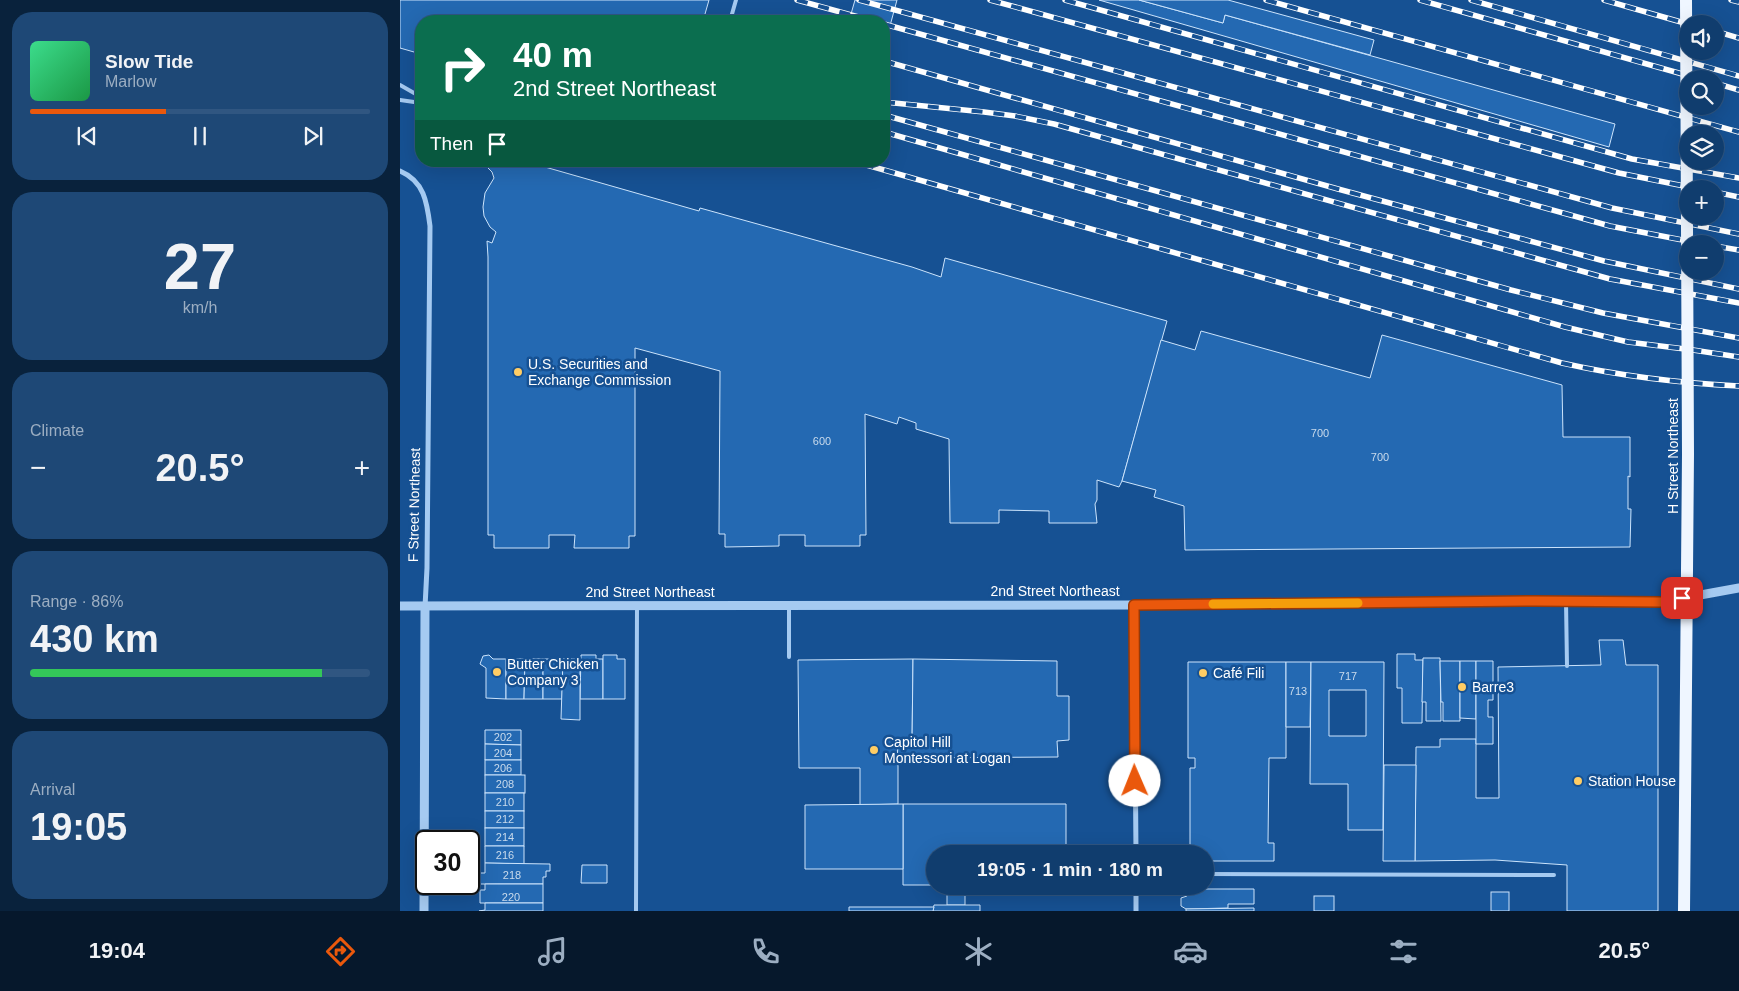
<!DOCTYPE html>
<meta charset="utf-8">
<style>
body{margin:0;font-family:Arial,sans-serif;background:#1e4876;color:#f1f3f6;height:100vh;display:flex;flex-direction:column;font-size:19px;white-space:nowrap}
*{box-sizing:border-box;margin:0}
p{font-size:16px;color:#9caec2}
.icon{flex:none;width:28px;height:28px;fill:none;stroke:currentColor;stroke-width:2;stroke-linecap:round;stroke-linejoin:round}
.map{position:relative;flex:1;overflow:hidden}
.side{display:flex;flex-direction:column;gap:12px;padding:12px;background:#09223c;width:400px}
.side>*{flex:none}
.guide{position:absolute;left:15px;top:15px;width:475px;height:152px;border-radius:20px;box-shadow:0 5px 20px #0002,0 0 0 1px #305681;background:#0b6e4f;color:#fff;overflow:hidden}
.buttons{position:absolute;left:1279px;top:15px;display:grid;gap:10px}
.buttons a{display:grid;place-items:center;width:45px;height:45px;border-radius:50%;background:#103d6e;box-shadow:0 5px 20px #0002,0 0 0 1px #305681;font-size:25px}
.speed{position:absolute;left:15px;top:830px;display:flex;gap:10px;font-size:25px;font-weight:700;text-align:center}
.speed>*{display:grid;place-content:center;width:65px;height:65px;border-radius:50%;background:#103d6e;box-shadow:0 5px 20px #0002,0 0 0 1px #305681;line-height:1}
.speed .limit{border:2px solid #111;border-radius:8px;background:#fff;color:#111}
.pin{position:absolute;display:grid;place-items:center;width:42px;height:42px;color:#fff;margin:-21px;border-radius:10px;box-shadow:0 2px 8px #0006}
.me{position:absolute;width:55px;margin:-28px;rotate:359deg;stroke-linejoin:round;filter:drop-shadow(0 0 4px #0008)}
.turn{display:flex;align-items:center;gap:18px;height:105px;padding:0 15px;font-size:22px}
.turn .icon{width:65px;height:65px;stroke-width:2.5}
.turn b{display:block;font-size:35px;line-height:42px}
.then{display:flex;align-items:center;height:48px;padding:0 15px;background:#0003;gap:10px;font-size:19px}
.big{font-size:38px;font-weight:800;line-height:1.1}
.side .widget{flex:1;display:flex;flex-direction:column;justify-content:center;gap:8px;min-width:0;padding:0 18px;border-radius:20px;background:#1e4876}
.side .dial{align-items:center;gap:0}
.dial b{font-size:65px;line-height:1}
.song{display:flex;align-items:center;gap:15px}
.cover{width:60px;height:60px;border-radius:8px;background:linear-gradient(135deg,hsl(150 70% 55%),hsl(140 70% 35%))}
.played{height:5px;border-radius:2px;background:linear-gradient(90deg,#ea580c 40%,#305681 40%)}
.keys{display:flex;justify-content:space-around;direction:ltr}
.heat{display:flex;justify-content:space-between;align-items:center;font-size:28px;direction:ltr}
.charge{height:8px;border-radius:4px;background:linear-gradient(90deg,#34c759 86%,#305681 0)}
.trip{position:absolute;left:526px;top:845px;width:288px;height:50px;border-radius:25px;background:#103d6e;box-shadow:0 5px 20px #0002,0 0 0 1px #305681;font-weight:800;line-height:50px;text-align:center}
.menu{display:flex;height:80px;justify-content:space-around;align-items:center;background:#06182c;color:#9caec2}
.menu .icon{width:35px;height:35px}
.menu .on{color:#ea580c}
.menu b{font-size:22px;color:#f1f3f6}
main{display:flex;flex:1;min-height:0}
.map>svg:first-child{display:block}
</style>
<main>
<section class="side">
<div class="widget">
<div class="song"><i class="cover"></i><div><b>Slow Tide</b><p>Marlow</p></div></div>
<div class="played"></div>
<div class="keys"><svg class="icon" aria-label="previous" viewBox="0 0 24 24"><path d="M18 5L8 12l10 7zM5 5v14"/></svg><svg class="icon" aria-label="pause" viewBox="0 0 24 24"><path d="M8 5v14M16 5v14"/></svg><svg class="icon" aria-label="next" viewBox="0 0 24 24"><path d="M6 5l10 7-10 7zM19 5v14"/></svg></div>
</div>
<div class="widget dial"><b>27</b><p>km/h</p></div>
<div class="widget"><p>Climate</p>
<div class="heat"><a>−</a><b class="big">20.5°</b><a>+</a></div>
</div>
<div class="widget"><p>Range · 86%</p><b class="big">430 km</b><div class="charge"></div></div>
<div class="widget"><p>Arrival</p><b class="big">19:05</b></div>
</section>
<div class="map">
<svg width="1339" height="911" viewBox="0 0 1339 911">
<rect width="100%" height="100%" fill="#165193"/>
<g fill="#2469b2" stroke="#cce4fc" fill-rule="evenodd">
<polygon points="0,0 309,0 303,21 21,21 21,54 0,48"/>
<polygon points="455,0 497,0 484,48 484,21 449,21"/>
<polygon points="699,0 739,0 823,23 825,15 1215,124 1209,147"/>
<polygon points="739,0 828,0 974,40 970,55 825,15 823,23"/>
<polygon points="86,161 124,161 299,211 300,208 512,267 541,277 545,258 767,321 722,481 719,487 697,480 697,500 695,504 697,523 649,523 649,511 599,510 599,523 550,523 549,439 516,429 516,423 499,417 497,424 465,414 466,535 460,535 460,546 405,546 405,535 379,535 379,546 325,547 325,534 319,534 320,371 235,348 235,536 229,536 229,548 174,548 175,535 149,535 149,548 94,548 94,535 88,535 88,257 87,241 92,243 96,232 90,227 84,216 83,207 85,193 94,178 92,172 85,165"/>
<polygon points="801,331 970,378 982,335 1162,385 1163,437 1230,437 1230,477 1228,476 1228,509 1231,509 1230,547 785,550 784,506 754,497 756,490 722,481 761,340 795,350"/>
<polygon points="1199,640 1223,640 1226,665 1258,665 1258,911 1167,911 1167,865 1095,860 1015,861 1016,747 1040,747 1040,739 1076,739 1076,798 1099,798 1098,667 1201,665"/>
<polygon points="997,654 1015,654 1015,660 1023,660 1022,723 1002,723 1002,688 997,688"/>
<polygon points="89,655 93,659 106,659 106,699 86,698 86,668 80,664 83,656"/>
<polygon points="181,655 196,655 196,659 203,659 203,699 180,699"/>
<polygon points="203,655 217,655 217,659 225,659 225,699 203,699"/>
<polygon points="1023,658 1040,658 1041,721 1026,721 1026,702 1022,702"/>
<polygon points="106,659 125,659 124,699 106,699"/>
<polygon points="125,659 143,659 143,699 124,699"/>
<polygon points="143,659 163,659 162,699 143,699"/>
<polygon points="163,659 180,659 180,720 161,719"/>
<polygon points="513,659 512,745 498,746 498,804 460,805 460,768 399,768 398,660"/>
<polygon points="513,659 657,661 657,696 669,696 669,740 657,741 658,757 497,758 498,746 512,745"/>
<polygon points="1040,661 1060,661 1060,721 1043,721 1043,702 1041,702"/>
<polygon points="1060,661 1076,661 1076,719 1060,718"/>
<polygon points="1076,661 1093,661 1093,700 1088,700 1088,717 1093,717 1093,744 1076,744"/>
<polygon points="788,662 886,662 886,758 869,758 868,843 874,843 874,861 805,861 805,854 790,854 790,768 795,768 795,758 788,758"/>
<polygon points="886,662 911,662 910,727 886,727"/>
<path d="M911,662H984L983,830H948V784H910ZM929,690H966V736H929Z"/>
<polygon points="85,730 121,730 121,745 85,744"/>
<polygon points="85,744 121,745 121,760 85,760"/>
<rect x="85" y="760" width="36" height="15"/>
<polygon points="984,765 1016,765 1015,861 983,861"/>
<rect x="85" y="775" width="40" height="18"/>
<rect x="85" y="793" width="39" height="18"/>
<polygon points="503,804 666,804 666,854 535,854 535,885 503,885"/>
<polygon points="503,804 503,869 405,869 405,805"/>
<rect x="85" y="811" width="39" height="17"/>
<rect x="85" y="828" width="39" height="18"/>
<polygon points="85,846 124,846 124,864 85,863"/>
<polygon points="85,863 150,864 150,871 146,871 146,877 143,877 143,884 78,884 78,873 85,873"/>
<polygon points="182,865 207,865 207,883 181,883"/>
<polygon points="85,884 143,884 143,903 80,903 80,890 85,890"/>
<rect x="547" y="886" width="18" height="19"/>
<polygon points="787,889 854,889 854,904 828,904 828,908 786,909 781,906 781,898 787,896"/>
<rect x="1091" y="892" width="18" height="19"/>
<rect x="914" y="896" width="20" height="15"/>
<polygon points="85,903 143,903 143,911 79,911 85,910"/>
<polygon points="534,905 580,905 580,911 533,911"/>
<polygon points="449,907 534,907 533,911 449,911"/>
<polygon points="854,908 854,911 786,911 786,909"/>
</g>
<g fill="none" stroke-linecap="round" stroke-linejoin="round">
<g stroke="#a5caf1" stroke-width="4">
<polyline points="330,21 336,0"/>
<polyline points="0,85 21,97"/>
<polyline points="0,100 21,103"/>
<polyline points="1166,601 1167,666"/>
<polyline points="389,605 389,657"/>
<polyline points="805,874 1154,875"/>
<polyline points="236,911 237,606"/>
</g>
<g stroke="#a5caf1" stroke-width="5">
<path d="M0,171C24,181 27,202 30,226L27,568L25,607"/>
<polyline points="734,605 736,854"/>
<polyline points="736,886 736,911"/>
</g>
<g stroke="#a5caf1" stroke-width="9">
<polyline points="0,606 734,605 1135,601 1262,602 1339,588"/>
<polyline points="24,911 25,607"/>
</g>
<polyline stroke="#eff6ff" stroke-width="12" points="1284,911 1285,804"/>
<g stroke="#fff" stroke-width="5.5">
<g id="rail">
<polyline points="397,0 473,21"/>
<polyline points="459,0 1212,208 1339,234"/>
<polyline points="590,0 1219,173 1299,189"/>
<polyline points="665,0 1232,159 1339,178"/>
<polyline points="866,0 1339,132"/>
<polyline points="1020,0 1300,79"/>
<polyline points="1071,0 1339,76"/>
<polyline points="1204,0 1288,24"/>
<polyline points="1331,0 1339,2"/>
<polyline points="484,24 1210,226 1303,244"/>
<polyline points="1315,31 1339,38"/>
<polyline points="484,61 938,189 1204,261 1339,289"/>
<polyline points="1315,83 1339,90"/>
<polyline points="484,102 584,112 615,116 654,124 1210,279 1339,303"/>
<polyline points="484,115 1111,290 1203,313 1339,338"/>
<polyline points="484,132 1165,327 1228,342 1293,350 1339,357"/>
<path d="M463,164L1162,363C1220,376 1279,383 1339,386"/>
<polyline points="1315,192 1339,197"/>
<polyline points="1315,246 1339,250"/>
</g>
</g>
<use href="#rail" stroke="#165193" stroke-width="4" stroke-dasharray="11" stroke-linecap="butt"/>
<polyline stroke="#eff6ff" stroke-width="12" points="1285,804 1288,454 1286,0"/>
</g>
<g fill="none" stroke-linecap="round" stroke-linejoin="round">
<g stroke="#983908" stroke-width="12">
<polyline id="route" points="735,781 734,605 1135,601 1262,602 1282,598"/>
</g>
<use href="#route" stroke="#ea580c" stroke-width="9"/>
<polyline stroke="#f59e0b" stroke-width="9" points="813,604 958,603"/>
</g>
<g fill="#ffcd65" stroke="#165193" stroke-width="2">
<circle cx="118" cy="372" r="5"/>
<circle cx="97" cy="672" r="5"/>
<circle cx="803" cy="673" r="5"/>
<circle cx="1062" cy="687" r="5"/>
<circle cx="474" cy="750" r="5"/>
<circle cx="1178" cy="781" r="5"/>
</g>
<g text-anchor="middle" stroke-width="5" stroke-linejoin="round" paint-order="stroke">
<g font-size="11" fill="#c8daec">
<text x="920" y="437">700</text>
<text x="422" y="445">600</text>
<text x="980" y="461">700</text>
<text x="948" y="680">717</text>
<text x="898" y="695">713</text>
<text x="103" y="741">202</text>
<text x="103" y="757">204</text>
<text x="103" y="772">206</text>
<text x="105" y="788">208</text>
<text x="105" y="806">210</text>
<text x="105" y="823">212</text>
<text x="105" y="841">214</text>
<text x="105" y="859">216</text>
<text x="112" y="879">218</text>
<text x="111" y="901">220</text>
</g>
<g font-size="14" fill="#fff" stroke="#165193" text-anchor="start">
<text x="128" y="369">U.S. Securities and<tspan x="128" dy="16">Exchange Commission</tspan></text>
<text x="107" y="669">Butter Chicken<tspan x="107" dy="16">Company 3</tspan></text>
<text x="813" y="678">Café Fili</text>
<text x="1072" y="692">Barre3</text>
<text x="484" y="747">Capitol Hill<tspan x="484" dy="16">Montessori at Logan</tspan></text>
<text x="1188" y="786">Station House</text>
</g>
<g font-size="14" fill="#fff" stroke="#165193">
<text transform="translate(1273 456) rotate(-90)" y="5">H Street Northeast</text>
<text transform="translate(14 505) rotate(-89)" y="5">F Street Northeast</text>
<text x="655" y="596">2nd Street Northeast</text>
<text x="250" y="597">2nd Street Northeast</text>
</g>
</g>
</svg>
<div class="buttons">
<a><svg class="icon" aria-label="sound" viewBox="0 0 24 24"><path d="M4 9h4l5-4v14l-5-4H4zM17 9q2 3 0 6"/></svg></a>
<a><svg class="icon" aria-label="search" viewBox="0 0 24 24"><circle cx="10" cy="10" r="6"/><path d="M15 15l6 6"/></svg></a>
<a><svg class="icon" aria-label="layers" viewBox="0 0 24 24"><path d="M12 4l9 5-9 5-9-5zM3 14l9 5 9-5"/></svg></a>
<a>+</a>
<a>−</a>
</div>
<div class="speed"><div class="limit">30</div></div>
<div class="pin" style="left:1282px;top:598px;background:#d93025"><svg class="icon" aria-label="arrive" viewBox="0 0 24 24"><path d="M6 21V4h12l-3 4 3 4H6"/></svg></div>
<svg class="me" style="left:735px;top:781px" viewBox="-20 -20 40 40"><circle r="19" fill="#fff"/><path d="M0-13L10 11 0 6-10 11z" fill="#ea580c"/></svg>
<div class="trip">19:05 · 1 min · 180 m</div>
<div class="guide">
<div class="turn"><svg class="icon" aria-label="right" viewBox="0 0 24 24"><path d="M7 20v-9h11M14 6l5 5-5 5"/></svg><div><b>40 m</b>2nd Street Northeast</div></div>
<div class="then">Then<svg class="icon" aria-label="arrive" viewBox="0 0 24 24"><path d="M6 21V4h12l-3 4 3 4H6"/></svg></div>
</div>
</div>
</main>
<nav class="menu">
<b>19:04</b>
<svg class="icon on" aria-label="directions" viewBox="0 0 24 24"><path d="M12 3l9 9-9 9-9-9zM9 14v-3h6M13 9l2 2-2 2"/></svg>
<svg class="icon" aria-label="music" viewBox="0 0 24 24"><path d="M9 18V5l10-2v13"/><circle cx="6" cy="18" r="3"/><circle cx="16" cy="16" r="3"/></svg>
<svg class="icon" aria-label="phone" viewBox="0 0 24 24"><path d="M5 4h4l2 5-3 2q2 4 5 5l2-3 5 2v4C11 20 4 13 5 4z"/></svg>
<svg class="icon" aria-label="climate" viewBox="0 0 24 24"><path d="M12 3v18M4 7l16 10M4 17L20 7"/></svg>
<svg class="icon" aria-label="car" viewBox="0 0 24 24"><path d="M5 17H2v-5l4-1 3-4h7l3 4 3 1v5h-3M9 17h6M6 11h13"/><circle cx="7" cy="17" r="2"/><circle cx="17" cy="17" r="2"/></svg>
<svg class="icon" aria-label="filters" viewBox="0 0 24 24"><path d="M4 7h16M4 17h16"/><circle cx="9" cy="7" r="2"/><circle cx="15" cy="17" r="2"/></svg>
<b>20.5°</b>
</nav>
